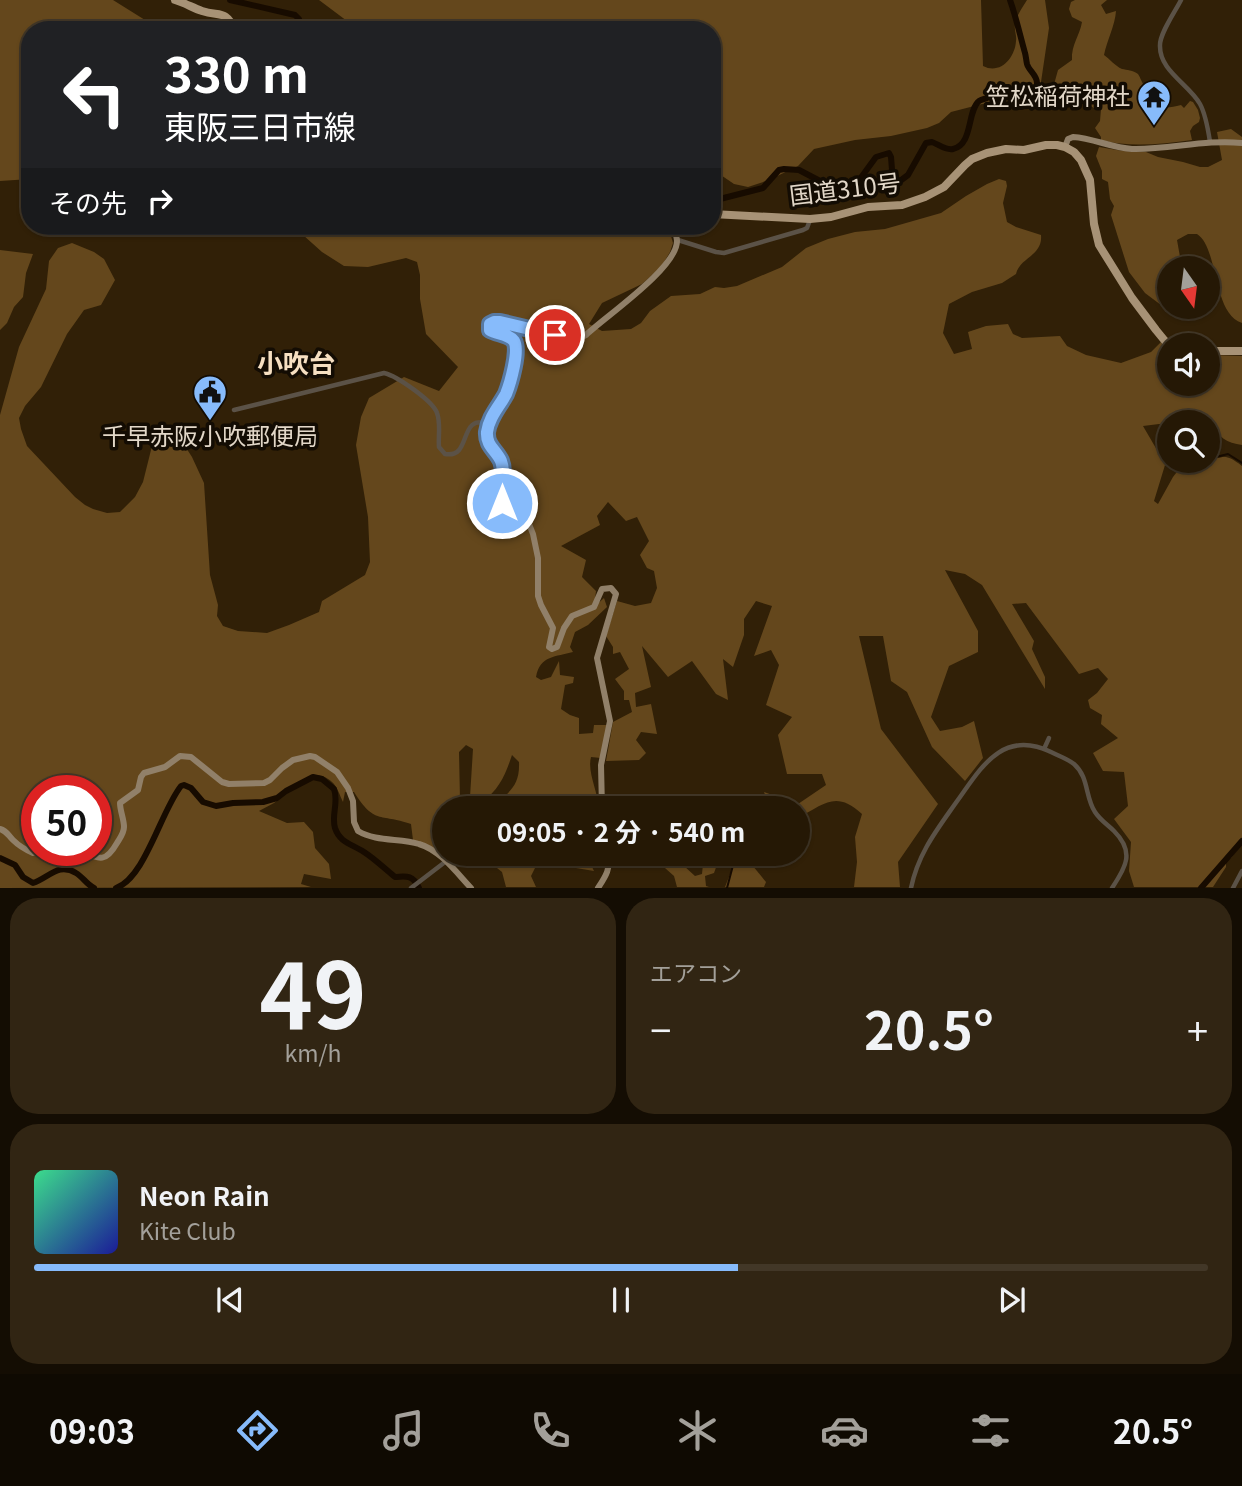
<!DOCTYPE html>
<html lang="ja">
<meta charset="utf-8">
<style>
body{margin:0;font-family:Georgia,"Noto Sans JP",serif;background:#312513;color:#f1f3f6;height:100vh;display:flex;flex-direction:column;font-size:26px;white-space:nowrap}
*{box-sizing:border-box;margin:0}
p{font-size:23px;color:#a3a09a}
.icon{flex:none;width:38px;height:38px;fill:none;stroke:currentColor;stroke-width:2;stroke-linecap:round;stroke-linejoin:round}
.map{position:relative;height:888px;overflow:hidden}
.details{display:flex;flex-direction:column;gap:10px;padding:10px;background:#140d03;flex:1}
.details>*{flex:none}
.banner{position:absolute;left:21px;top:21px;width:700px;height:214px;border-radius:28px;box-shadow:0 2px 5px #0004,0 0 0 2px #423727;background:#202124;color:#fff;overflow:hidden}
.needle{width:46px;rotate:166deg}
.controls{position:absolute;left:1157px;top:256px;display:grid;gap:14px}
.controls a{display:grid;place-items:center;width:63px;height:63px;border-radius:50%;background:#251805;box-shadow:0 2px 5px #0004,0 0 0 2px #423727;font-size:35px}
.speed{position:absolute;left:21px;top:775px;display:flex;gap:14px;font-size:35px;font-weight:700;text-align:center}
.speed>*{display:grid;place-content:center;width:91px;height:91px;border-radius:50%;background:#251805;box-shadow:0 2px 5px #0004,0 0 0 2px #423727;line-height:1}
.speed .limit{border:10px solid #d22;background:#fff;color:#111}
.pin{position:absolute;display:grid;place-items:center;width:60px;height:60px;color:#fff;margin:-30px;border:4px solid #fff;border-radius:50%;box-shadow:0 2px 7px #0007}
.me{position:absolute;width:77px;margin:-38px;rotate:0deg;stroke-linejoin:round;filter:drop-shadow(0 0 5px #0008)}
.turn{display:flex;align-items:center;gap:24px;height:147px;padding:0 28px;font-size:32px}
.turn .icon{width:91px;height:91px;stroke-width:2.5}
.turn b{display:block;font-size:49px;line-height:60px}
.then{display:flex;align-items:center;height:66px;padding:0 28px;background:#0003;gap:14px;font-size:26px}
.big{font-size:52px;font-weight:700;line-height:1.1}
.details .tile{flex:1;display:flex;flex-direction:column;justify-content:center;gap:10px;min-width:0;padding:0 24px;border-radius:28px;background:#312513}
.details .dial{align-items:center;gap:0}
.dial b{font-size:91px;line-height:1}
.song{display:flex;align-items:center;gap:21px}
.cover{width:84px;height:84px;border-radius:10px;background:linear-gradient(135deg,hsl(150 70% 55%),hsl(240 70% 35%))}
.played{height:7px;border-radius:4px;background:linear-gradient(90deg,#87bbfb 60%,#423727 60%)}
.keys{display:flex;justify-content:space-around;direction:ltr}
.heat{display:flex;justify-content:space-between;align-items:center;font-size:38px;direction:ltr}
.details .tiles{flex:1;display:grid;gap:10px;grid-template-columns:1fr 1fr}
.tile:last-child{grid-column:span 2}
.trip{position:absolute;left:432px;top:796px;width:378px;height:70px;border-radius:35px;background:#251805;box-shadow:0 2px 5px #0004,0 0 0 2px #423727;font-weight:700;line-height:70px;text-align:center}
.tabs{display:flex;height:112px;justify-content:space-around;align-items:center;background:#0f0a02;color:#a3a09a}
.tabs .icon{width:49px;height:49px}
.tabs .active{color:#87bbfb}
.tabs b{font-size:32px;color:#f1f3f6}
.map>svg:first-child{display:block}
</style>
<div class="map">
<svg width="1242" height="888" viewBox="0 0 1242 888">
<rect width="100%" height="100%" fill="#312007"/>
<g fill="#64471c" fill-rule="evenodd">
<polygon points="0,0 113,0 145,20 166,30 30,30 30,179 0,181"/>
<path d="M319,0H981L983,66C1000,75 1015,58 1016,41C1017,36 1014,30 1015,25C1016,16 1022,8 1027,0H1045L1049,28L1041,82L1036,90L1021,100L982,104L951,112L939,123L927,128L891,136L855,140L814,149L798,166L769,180L748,187L734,184L712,169V30H359Z"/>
<path d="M1075,0H1107L1101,5L1106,14L1116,11C1115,26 1107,40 1104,55C1110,59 1115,66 1122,69C1127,70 1133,70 1138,74C1139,75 1142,82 1143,84C1153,104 1157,112 1181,105L1184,108L1190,101L1193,102L1198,110L1200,118L1199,122L1193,126L1190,131L1192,140C1161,144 1131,148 1101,140V137L1095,128L1100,121L1101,109C1092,110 1084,101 1080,93H1062L1053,88L1058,70L1072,60C1071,45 1080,35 1082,22L1072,17L1069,9L1071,2Z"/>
<path d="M1231,129L1242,137V323C1212,313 1219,248 1197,234H1188L1177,240L1182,268H1169V306H1185L1184,308L1170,310L1165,308L1145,293L1129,272L1111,215L1114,206L1110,199L1108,182L1102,179V171L1096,156L1099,147L1123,151L1146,152L1158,157L1183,162L1200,167H1208L1222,160L1217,132Z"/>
<path d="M999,179L1006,181L1007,186L1003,203L1007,222L1016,227L1041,235C1043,256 1020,257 1016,274L1002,283L972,292L949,304L943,333L954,354L972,349L968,332L986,326L1008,324L1013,334L1022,338L1060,336L1067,346L1086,355L1121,363L1151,352L1161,342L1163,346L1169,347V383H1208V355L1242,356V445C1227,443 1218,437 1212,424H1208V422H1169V428L1167,425L1159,424L1143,426L1157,450L1169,452L1154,501L1158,504L1173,477L1186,460C1192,460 1199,461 1205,460C1224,459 1223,451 1242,466V844L1231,858L1226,860V867L1213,887H1134L1129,871L1131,842L1114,819L1128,806L1124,772L1103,771L1093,753L1118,738L1101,724L1102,715L1090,708L1088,700L1097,693L1108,679L1098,668L1079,674L1026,603L1012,604L1034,641L1032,649L1045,677V689L982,585L965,574L945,570L978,631V652L949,666L931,717L940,731L962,727L974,721L983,758L965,781L932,747L907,692L891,681L883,636H859L881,729L938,804L898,862L900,887H854L857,862L855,837L862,814C836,790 824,804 798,818V808C777,808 772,814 764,792L798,804L826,785L822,774H787L778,735L792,717L766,705L779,665L771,650L754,656L772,606L756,601L744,619V635L733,667L723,659L728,700L716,694L692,661L668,677L642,646L651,687L635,693L636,707L651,704L657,734L641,732L636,740L646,753L639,760L606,761L613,722L632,712L629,700H624V691L615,679L629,669L620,652L613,654V647L606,636L617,601L635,606L651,603L657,588L654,571L647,568L640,555L649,541L637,517L626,521L608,502L597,516L600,525L561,546L586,560L582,577L596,591L594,607L604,598L607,607L588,625L575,632L570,647L573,652C556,657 540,655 536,677L541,680L551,677L559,661L560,675L574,677L573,683L565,685L561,709L570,715L579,718V734L593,733L594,725H607L601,758L591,757C587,772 598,792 599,808H493C509,791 520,787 519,762L512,755C506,773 499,791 482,801L470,797L473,749L466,745L459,752L460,799L464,802L463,808H444V842L434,849L413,840L411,824C379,813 375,825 354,792H345L343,802C340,796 337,786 332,782C310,762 290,792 274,803C269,806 264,808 259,811L287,823L304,822L313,832L315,848L329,864L331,879L304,874L301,884L311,887L0,888V415L19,347L46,289L49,261L58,248L72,243L94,252L104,259L115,280L101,305L84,310L67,334L41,387L25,406L19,418L21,429L27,446L75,497L85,505L93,509L107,513L120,512L135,497L143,482L152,446L167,428L181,440L192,457L204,483L210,575L218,605L217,616L223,626L238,631L267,633L289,625L319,612L322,601L365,575L370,562L368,517L356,445L361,417L369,398L404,377L439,391L458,367L426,334L420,299V275L417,262L406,258L368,267L344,266L322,252L293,226H574L580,230L589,229L595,226H613L619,230L627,229L638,237L649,226H659L661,230L667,232L671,236L673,243L670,252L661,267L642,284L602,303L589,324L602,331L631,329L641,323L650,311L671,296L700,294L715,287L724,288L737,286L782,267L806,248L828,239L855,232L885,229L941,213L966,196L987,184ZM37,791H96V850H37Z"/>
<polygon points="0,250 33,254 26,273 23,297 14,307 7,323 0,330"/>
<path d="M471,854H570C580,857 590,860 594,871L576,868L574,862L555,854L539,860L531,876L536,887H506L502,872L492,864L479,867Z"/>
<polygon points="701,854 723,854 718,862 714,873 705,876 706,886 709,887 677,887 674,876 665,868 673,868 679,861 684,863 684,866 695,876 702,874 703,864"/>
<polygon points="738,854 743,854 766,882 764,887 725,887"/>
</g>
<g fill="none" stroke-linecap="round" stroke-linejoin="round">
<g stroke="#170b00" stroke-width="2">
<polyline points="1208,456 1212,458 1228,454 1242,463"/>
<polyline points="727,804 731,808"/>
<polyline points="727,888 736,854"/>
</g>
<g stroke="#170b00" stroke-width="6">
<polyline points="230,0 295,15 299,19 299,30"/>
<path d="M712,201L763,188L779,170L784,169L799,170L843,193L849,194L876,157L889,153L891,157L893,182L896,184L908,175L926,143L932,142C938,144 946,151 953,149C973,145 967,111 979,101C982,99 986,99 989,97C995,94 997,91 1004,89L1007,91L1012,101L1021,107C1033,104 1038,95 1037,83C1037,75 1029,71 1027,64C1026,60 1026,56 1025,53C1020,35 1016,17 1010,0"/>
<path d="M0,858L15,865L23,877L33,883C49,878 58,862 76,873C83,877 86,884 94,888"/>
<path d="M116,888C145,878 161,811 181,786L184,785L191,788L203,802L216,806L233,803L263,802L277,798L286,791L313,777L322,779L334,789C339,802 331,815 335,828C340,843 352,844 364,852C375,859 385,869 395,877C407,876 413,875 419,888"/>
<polyline points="1201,888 1242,841"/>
</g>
<g stroke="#5b5247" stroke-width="4.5">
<path d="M1181,0C1175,12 1160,33 1160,45C1159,71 1189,84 1200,104C1206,115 1208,129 1210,142"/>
<polyline points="678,240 716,252 724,253 803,230 807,228 810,220"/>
<path d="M234,410L384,373C397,376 433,401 437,413C441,424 438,436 439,447L445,454C473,459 457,413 489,424"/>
<polyline points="1044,749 1049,738"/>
<polyline points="411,888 445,862"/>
<path d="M911,888C918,854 936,831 955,804C980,770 1001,728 1051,752C1059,756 1068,759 1074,764C1089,777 1085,797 1095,812C1100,820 1108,825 1114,831C1135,852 1126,867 1112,888"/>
<polyline points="1233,888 1242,871"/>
</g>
<g stroke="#918069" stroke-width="6">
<path d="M1065,147L1068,139L1073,137C1093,138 1112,148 1132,149C1169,150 1205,139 1242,143"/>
<path d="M602,808L601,765L610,721L597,658L616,594L611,588L602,589L594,607L572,616L564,628L557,647L552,649L549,647L553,628L541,605L538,596V558L533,534L527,519C521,515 512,514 507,510C494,500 505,477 502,463C499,452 487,448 487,435C487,418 500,407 507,392C513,379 518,358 516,344C509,334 496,336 489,327L490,324L494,322H500L565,338H580L586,335C606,316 677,268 677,241C677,237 674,230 674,226"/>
<path d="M0,829C7,831 8,835 13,840C19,846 26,850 33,853L43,850"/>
<path d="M80,850C99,859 105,864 117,843C120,838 124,833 124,827C124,819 120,811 120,803L138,790L141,777L144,773L165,767L180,756L191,757L222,782L229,784L264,783L270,780L282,768L293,760L310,756L315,757L337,772L348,788L353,801L354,822L358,831C376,842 400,838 419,844C440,850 456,872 471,888"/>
<path d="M598,888C606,876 611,868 608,854"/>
</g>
<g stroke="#a79276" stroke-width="8">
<path d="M175,0C185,3 193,8 202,11C220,17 225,9 235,30"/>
<polyline points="712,214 810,219 831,217 868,207 902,205 925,197 944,187 965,165 972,159 987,153 1006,149 1024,150 1046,145 1057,145 1065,147 1074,152 1081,160 1090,180 1094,224 1099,245 1132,298 1156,330 1165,341 1175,345"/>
<polyline points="1208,351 1242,351"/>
</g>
</g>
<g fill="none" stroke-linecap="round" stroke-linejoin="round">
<g stroke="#587aa3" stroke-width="18">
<path id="route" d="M502,503C499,490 506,473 501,461C496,450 486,446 487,432C489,417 499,407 506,394C510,384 520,350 514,341C509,334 497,334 490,330V324L494,322H500L555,335"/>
</g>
<use href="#route" stroke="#87bbfb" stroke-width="12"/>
</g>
<defs>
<g id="temple-pin" transform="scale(1.75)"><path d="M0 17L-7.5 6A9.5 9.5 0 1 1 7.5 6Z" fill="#87bbfb" stroke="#130c03"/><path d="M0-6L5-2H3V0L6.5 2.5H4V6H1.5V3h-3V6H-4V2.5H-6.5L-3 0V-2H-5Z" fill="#111"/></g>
<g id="civic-pin" transform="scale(1.75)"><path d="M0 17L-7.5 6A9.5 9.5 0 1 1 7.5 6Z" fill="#87bbfb" stroke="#130c03"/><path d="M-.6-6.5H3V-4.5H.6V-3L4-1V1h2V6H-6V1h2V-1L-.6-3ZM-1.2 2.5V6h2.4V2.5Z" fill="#111"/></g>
</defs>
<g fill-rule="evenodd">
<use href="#temple-pin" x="1154" y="97"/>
<use href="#civic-pin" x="210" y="392"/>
</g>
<g text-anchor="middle" stroke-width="7" stroke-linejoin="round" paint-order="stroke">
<g font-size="24" fill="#e2d7c8" stroke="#130c03" text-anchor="end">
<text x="1130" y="105">笠松稲荷神社</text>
<text x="210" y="445" text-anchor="middle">千早赤阪小吹郵便局</text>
</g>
<g font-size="24" fill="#e2d7c8" stroke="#130c03">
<text transform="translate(845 190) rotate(-7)" y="8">国道310号</text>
</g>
<g font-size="26" font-weight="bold" fill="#f6dfc1" stroke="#130c03">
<text x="296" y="373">小吹台</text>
</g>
</g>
</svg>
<div class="controls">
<a><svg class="needle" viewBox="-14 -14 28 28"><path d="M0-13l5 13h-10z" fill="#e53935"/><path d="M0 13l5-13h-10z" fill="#a3a09a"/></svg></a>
<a><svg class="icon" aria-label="sound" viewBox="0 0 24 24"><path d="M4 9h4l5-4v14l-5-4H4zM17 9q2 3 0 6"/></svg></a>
<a><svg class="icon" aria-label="search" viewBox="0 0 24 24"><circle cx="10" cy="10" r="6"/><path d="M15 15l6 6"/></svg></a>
</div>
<div class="speed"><div class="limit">50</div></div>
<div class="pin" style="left:555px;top:335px;background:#d93025"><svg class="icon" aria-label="arrive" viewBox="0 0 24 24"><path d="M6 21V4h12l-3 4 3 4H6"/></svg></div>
<svg class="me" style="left:502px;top:503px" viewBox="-20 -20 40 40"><circle r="17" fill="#87bbfb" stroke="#fff" stroke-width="3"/><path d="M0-11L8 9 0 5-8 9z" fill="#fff"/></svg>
<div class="trip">09:05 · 2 分 · 540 m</div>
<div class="banner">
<div class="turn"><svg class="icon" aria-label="left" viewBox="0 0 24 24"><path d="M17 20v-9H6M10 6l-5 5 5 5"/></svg><div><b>330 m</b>東阪三日市線</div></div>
<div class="then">その先<svg class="icon" aria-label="right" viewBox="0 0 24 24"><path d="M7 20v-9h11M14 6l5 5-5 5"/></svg></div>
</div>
</div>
<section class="details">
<div class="tiles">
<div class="tile dial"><b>49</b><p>km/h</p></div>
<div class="tile"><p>エアコン</p>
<div class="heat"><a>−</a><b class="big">20.5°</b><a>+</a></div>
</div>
<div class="tile">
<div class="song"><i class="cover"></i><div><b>Neon Rain</b><p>Kite Club</p></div></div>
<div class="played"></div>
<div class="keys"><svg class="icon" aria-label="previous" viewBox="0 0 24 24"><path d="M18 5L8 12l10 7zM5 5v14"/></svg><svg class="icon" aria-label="pause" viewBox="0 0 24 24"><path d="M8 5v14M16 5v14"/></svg><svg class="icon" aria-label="next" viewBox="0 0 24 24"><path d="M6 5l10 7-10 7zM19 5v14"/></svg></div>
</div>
</div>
</section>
<nav class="tabs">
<b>09:03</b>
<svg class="icon active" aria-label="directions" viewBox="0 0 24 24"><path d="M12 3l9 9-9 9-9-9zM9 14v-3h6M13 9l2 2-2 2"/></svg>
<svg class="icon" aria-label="music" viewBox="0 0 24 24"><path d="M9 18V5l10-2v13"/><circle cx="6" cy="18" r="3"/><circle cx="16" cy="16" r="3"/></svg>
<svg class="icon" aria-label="phone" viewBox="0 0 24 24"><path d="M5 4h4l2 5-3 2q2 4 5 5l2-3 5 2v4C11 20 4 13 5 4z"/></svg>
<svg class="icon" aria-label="climate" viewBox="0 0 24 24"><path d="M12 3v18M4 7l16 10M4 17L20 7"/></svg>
<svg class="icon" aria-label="car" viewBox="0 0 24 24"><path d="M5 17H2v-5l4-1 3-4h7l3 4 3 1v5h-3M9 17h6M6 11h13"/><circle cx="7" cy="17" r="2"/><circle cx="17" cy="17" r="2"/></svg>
<svg class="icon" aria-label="filters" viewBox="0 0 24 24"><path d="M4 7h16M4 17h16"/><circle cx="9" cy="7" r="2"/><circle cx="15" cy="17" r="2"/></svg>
<b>20.5°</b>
</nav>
